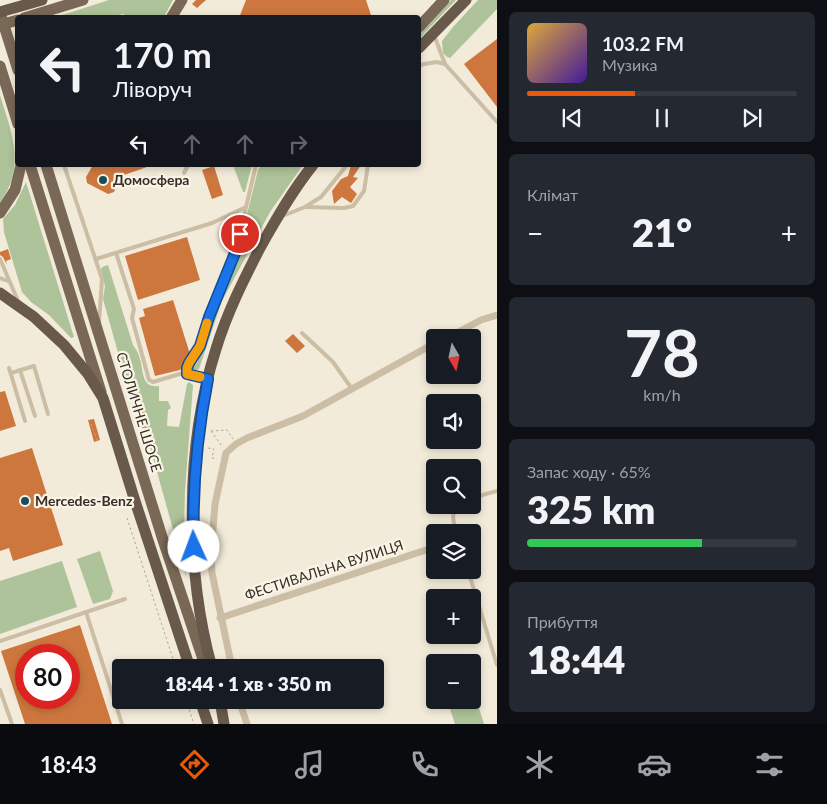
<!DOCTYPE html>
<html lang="uk">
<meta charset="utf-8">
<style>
body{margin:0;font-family:Lato,sans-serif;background:#242831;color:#f1f3f6;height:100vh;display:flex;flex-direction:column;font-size:19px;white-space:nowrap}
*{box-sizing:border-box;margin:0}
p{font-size:16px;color:#9ea1a6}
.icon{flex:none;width:28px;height:28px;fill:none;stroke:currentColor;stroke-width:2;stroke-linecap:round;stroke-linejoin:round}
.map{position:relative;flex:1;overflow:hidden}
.drawer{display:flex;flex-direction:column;gap:12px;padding:12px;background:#0d0f14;width:330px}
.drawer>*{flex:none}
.hud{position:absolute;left:15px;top:15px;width:406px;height:152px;border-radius:5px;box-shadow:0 2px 8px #0003;background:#171b24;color:#f1f3f6;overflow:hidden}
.needle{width:32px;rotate:171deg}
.tools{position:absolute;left:426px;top:329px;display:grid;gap:10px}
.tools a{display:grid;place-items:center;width:55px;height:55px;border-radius:5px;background:#171b24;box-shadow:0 2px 8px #0003;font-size:25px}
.speed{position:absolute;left:15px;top:644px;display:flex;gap:10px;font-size:25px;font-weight:700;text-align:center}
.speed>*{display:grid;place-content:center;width:65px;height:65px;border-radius:50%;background:#171b24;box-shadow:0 2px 8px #0003;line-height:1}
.speed .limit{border:8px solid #d22;background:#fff;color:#111}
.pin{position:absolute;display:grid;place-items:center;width:42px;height:42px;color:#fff;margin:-21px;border:2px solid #fff;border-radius:50%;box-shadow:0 1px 5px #0007}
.me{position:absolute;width:55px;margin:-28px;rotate:358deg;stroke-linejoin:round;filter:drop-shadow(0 0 4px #0008)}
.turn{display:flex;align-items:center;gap:18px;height:105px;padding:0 15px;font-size:22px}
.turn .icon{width:65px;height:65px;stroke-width:2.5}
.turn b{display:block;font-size:35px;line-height:42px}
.lanes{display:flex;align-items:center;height:48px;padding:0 15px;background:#0003;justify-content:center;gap:25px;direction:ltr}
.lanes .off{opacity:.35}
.big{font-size:38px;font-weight:800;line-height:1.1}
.drawer .tile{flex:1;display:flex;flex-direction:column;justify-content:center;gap:8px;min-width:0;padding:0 18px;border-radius:8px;background:#242831}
.drawer .dial{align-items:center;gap:0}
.dial b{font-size:65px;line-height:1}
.song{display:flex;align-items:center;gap:15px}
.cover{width:60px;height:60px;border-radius:8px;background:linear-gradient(135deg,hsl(40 70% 55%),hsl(260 70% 35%))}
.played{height:5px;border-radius:2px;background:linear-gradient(90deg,#ea580c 40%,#363941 40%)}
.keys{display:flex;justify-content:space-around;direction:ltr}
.heat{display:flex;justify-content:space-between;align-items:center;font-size:28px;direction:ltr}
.charge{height:8px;border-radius:4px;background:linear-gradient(90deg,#34c759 65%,#363941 0)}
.trip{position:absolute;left:112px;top:659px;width:272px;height:50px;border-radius:5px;background:#171b24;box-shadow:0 2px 8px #0003;font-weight:800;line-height:50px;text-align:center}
.dock{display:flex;height:80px;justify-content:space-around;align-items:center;background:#090b0e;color:#9ea1a6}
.dock .icon{width:35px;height:35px}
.dock .active{color:#ea580c}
.dock b{font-size:22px;color:#f1f3f6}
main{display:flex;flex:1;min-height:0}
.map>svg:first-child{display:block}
</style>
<main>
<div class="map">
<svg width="497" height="724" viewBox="0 0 497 724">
<rect width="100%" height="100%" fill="#f3ebda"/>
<g fill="#aec399">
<polygon points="109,0 173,0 164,17 129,17 123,14 110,17 56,17"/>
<polygon points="451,0 456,0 419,39 419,34"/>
<polygon points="478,0 497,0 497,9 450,58 447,57 443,53 442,41 453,27"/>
<path d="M0,95C12,134 26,166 0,203Z"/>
<polygon points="233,165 252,165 245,192 243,192"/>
<polygon points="261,165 303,165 270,212 222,301 199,369 194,371 191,370 190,367 197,363 217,302 242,246 247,249 257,232 244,226 258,170"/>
<polygon points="26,182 74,337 71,338 49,315 31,302 22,292 4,232 3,219 15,205"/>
<path d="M108,265L133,345C135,348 138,352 139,356C144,368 140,389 159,386V401H168L171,408L168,410L167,426L179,427L187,384L189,382L193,385L185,491L184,534L186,576L142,418L126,381L103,299L105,286L101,270L102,267Z"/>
<polygon points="100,551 113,591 110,599 93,604 77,559"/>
<polygon points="62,561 77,607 0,634 0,581"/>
<polygon points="473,689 484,724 455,724 447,700 472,700"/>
</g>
<g fill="#cd773e" fill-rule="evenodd">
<polygon points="196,0 206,0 197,8 192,4"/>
<polygon points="246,0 366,0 372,18 239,18"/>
<polygon points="497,39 497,107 464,64"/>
<polygon points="93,165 150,165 150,166 121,176 114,192 108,194 87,183 86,177"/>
<polygon points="351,165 361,165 353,177 358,178 350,187 357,194 351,203 342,197 334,204 332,191 341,179 348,176"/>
<polygon points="214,166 223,195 212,199 202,170"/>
<polygon points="187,237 200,280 138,300 125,256"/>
<polygon points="8,249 11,259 6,261 7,265 3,257 0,255 0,252"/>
<polygon points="173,300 190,354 180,370 155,376 139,318 145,316 143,309"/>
<polygon points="293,334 305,346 297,353 285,341"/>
<polygon points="5,391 16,426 0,431 0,392"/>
<polygon points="143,410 148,427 142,428 138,411"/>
<polygon points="94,419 100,440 94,442 88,420"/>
<polygon points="32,448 63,545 13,561 9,548 0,551 0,458"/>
<path d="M80,625L112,724H25L1,651ZM26,655H69V698H26Z"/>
</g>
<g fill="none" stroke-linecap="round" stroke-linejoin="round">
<g stroke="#b8a78f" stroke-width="1" stroke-dasharray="2.5 2.5" stroke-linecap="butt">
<polyline points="140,409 150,447"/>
<polyline points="137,410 141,396 149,385"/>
<polyline points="91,424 98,442"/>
<polyline points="211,431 227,430 233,439"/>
<polyline points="211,431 222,446"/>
<polyline points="208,448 214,449 212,458 217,459"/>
<polyline points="127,518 176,668"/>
<polyline points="186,700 194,724"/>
</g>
<g stroke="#ccbda5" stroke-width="4">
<polyline points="434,35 445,64 497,122"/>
<polyline points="419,65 436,62 445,64"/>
<polyline points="64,165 102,279 99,323"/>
<polyline points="184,173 188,165"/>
<polyline points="305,207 344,208 353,206 364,191 368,165"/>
<polyline points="280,217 305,207 321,197 347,165"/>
<polyline points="116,253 134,309 132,318 149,380 153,382 183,373 207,378"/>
<polyline points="0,259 18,301"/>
<polyline points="96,259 212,223 246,207 256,165"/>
<polyline points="0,278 8,281"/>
<polyline points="302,333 333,362 352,389"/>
<polyline points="9,368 25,421"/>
<polyline points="20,370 35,416"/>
<polyline points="11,373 34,366 48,414"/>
<polyline points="187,374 187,368 189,363 200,346 209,317 237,248 246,207"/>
<polyline points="472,498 497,491"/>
<path d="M456,532C454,523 450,513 458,505"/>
<polyline points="468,570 497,665"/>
<polyline points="86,612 122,724"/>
<polyline points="0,641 125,599"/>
<polyline points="0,690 12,724"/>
</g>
<g stroke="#ccbda5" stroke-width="7">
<polyline points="447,338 481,320 497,315"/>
<polyline points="220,618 435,547"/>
<polyline points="232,668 212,573 211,554 215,504 226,453 236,444 247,438 303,416 435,343"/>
<polyline points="239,700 247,724"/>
</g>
<g stroke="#7a6857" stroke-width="11">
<polyline points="1,16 18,70"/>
<polyline points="24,18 83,0"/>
<polyline points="171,18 182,0"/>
<polyline points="419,27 444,0"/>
<polyline points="0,66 18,124"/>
<polyline points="30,165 101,392"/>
<polyline points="46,165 163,540 206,668"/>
<polyline points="0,213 15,190 21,165"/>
</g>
<g stroke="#69594a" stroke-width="11">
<polyline points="0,12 42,0"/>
<polyline points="419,48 466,0"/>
<polyline points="0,293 34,317 64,345 88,374 103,398 134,498 190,668"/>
<path d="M212,668C185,570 185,446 216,349C227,313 243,281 260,248C276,219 292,191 313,165"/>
<polyline points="200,700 208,724"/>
<polyline points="220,700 224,724"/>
</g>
<polyline stroke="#7a6857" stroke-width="11" points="0,25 18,20"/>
</g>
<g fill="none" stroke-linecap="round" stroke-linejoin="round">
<g stroke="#114b97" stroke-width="12">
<path id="route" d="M194,547C192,490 197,435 208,379L187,374V368L189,363L200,346L209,317L237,248L240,234"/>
</g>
<use href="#route" stroke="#1a73e8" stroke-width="9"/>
<polyline stroke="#f59e0b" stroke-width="9" points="200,377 187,374 187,368 189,363 200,346 207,323"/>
</g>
<g fill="#1a4d5b" stroke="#faf4e7" stroke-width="2">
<circle cx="103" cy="180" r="5"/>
<circle cx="25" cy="501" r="5"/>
</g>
<g text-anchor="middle" stroke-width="4.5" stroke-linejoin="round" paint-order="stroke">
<g font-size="14" font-weight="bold" fill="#372e27" stroke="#faf4e7" text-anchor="start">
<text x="113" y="185">Домосфера</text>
<text x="35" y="506">Mercedes-Benz</text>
</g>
<g font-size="14" fill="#372e27" stroke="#faf4e7">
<text transform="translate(139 412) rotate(73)" y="5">СТОЛИЧНЕ ШОСЕ</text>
<text transform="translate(324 570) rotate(-18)" y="5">ФЕСТИВАЛЬНА ВУЛИЦЯ</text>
</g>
</g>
</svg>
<div class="tools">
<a><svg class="needle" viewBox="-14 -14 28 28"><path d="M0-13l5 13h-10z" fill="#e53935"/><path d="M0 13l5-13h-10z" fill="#9ea1a6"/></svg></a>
<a><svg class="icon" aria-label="sound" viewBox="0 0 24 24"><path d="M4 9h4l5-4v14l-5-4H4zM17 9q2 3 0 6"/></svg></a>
<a><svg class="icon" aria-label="search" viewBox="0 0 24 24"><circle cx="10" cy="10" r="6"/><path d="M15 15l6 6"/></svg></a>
<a><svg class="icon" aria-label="layers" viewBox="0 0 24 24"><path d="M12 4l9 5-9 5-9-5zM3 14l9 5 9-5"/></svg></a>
<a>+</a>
<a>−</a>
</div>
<div class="speed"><div class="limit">80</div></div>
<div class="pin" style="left:240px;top:234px;background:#d93025"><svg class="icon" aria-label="arrive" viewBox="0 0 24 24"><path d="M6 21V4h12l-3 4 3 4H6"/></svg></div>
<svg class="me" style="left:194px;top:547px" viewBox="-20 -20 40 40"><circle r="19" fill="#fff"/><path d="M0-13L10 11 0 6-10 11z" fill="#1a73e8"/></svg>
<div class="trip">18:44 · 1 хв · 350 m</div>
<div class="hud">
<div class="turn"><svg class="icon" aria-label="left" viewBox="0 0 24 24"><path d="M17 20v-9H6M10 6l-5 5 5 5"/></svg><div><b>170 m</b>Ліворуч</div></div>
<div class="lanes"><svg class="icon" aria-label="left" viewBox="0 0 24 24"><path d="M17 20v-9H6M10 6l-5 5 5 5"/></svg><svg class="icon off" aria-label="ahead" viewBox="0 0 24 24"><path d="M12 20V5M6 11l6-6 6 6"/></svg><svg class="icon off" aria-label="ahead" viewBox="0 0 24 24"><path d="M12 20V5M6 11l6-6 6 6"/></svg><svg class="icon off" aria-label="right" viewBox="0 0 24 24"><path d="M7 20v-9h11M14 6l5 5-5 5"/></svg></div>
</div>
</div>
<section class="drawer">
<div class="tile">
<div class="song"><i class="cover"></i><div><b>103.2 FM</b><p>Музика</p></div></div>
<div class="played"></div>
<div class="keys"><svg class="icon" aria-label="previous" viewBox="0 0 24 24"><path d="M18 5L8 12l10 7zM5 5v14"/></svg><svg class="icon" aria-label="pause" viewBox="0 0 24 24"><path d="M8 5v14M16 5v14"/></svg><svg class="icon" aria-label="next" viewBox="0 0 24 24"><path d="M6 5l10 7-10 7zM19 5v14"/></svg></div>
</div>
<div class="tile"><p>Клімат</p>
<div class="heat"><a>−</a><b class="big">21°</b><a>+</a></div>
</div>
<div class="tile dial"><b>78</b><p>km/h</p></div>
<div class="tile"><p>Запас ходу · 65%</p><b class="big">325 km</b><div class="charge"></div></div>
<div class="tile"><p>Прибуття</p><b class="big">18:44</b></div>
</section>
</main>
<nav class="dock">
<b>18:43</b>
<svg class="icon active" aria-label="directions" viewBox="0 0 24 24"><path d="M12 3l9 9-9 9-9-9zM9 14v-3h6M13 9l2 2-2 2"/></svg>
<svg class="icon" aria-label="music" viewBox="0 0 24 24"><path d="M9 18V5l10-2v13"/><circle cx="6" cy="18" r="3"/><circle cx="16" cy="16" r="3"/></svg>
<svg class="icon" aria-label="phone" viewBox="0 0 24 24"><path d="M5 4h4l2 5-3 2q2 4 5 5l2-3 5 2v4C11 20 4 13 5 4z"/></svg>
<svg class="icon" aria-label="climate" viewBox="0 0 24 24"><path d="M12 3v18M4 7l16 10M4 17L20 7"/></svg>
<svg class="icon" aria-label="car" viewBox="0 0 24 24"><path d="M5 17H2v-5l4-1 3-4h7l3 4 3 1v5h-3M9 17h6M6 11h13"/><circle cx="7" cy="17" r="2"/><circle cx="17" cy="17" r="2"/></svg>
<svg class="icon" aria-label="filters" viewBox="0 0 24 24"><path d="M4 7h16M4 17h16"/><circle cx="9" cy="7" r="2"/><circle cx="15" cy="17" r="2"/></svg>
</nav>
